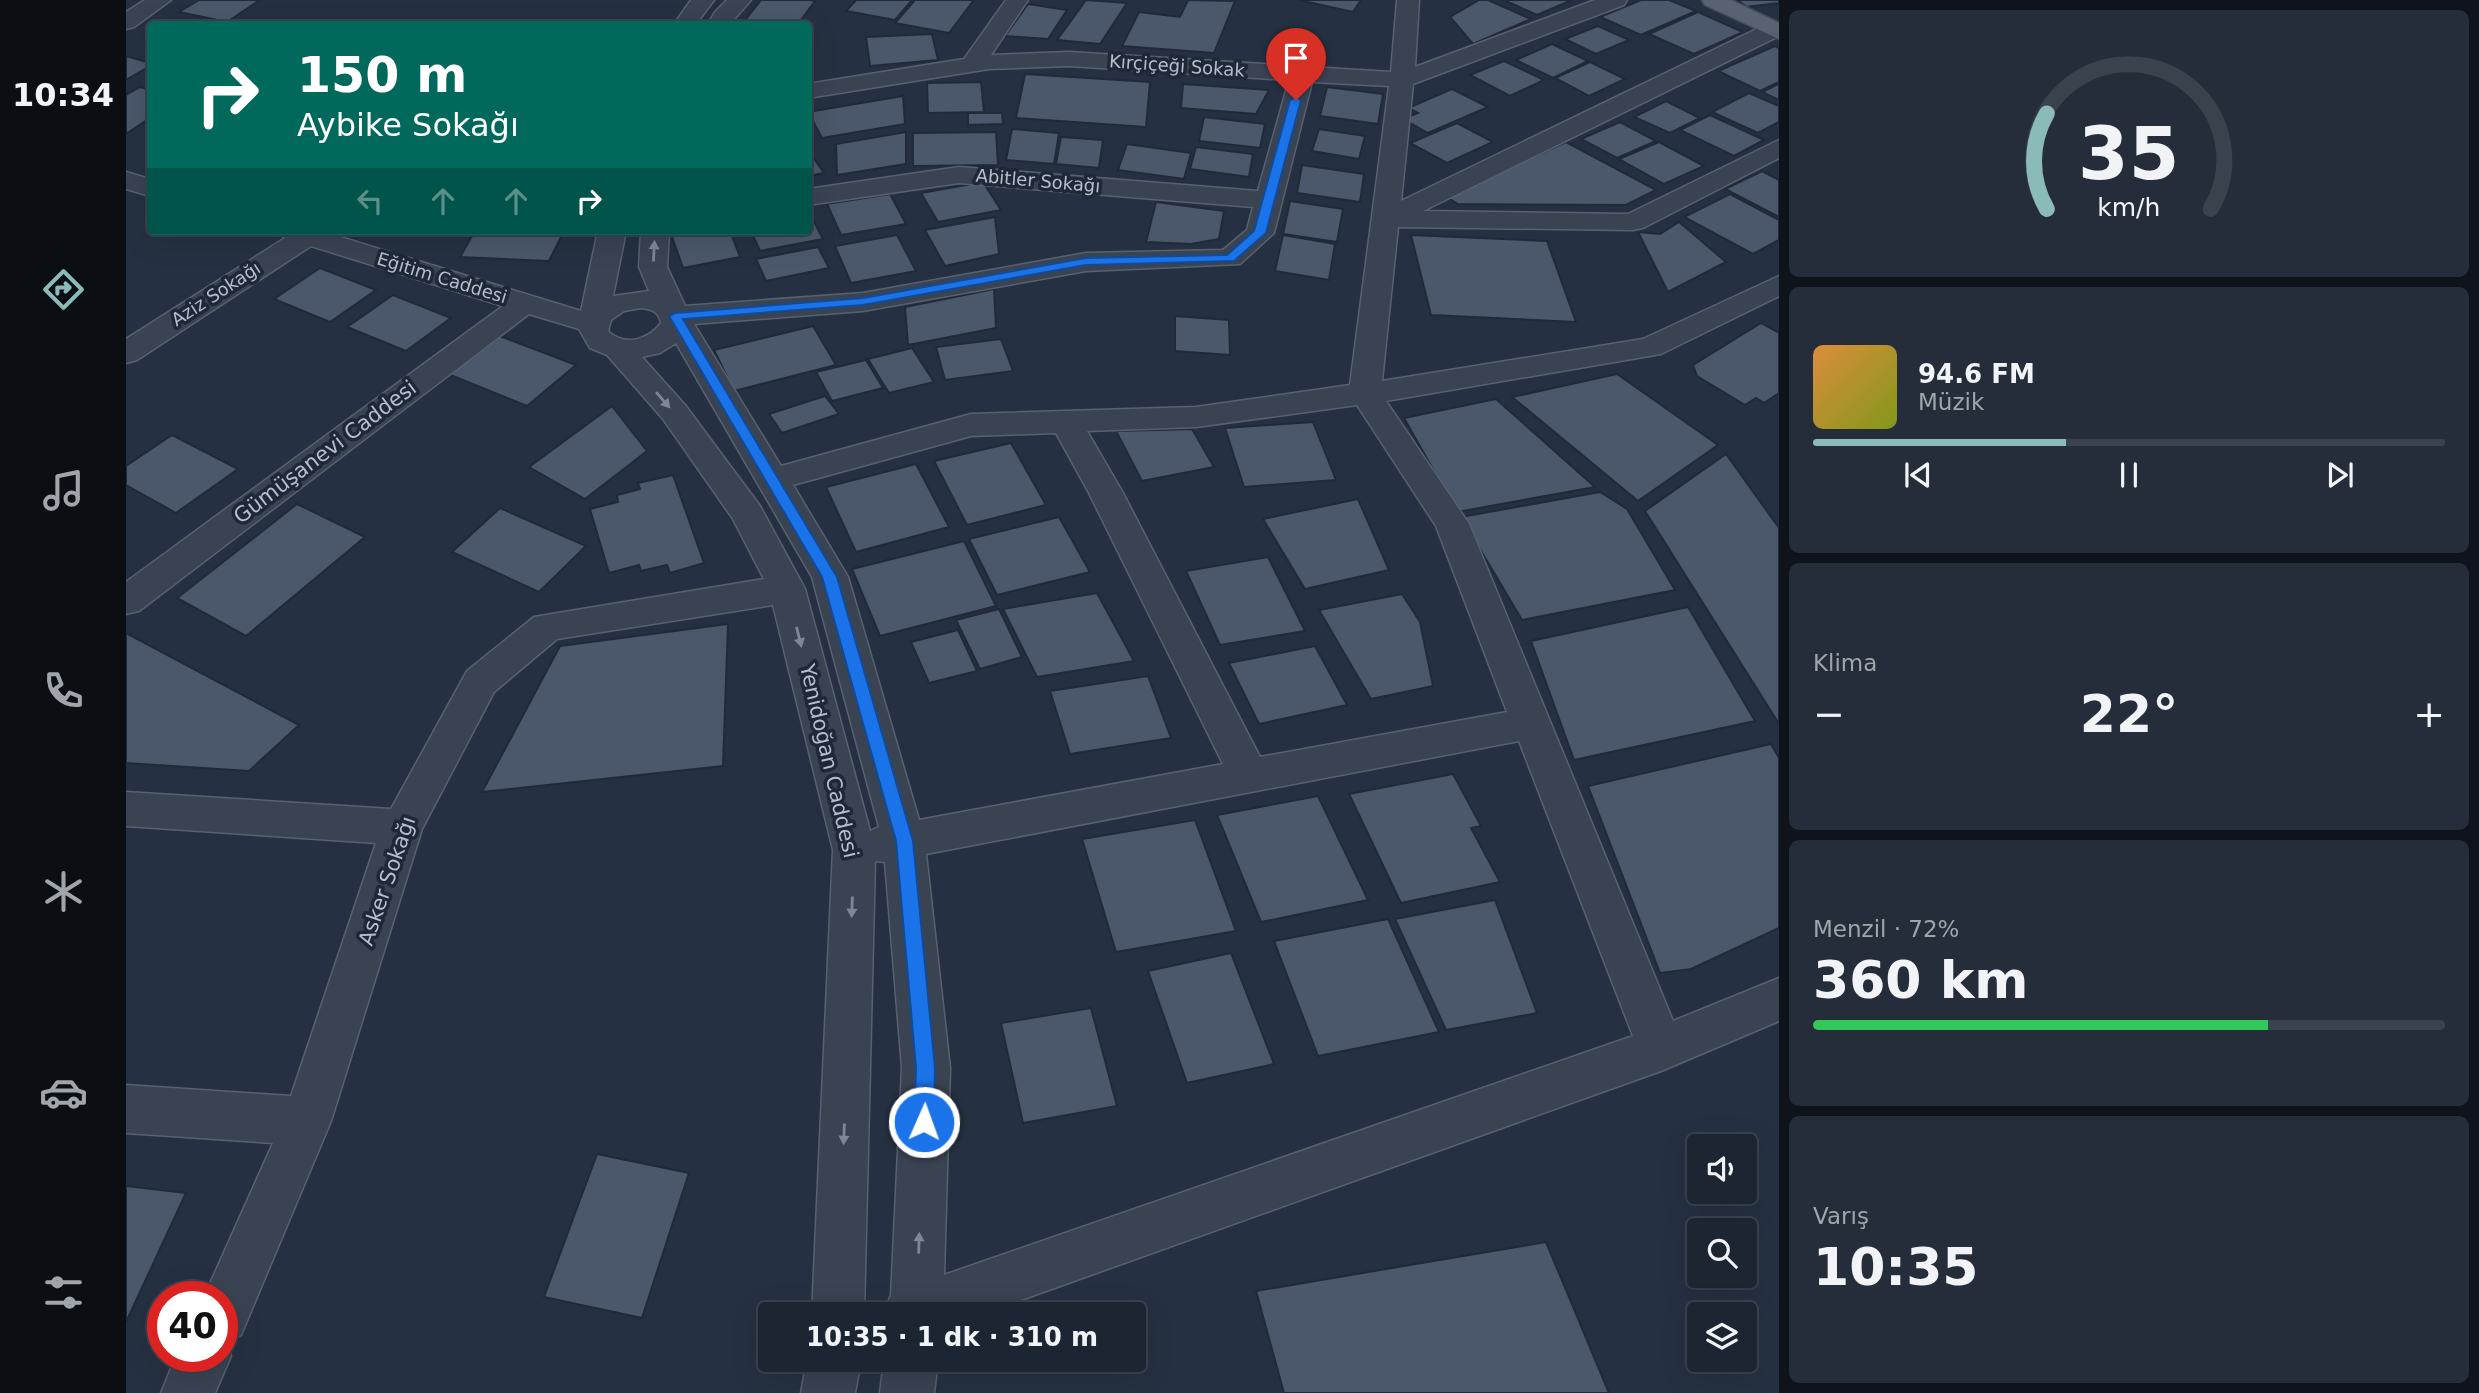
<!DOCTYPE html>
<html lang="tr">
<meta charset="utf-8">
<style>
body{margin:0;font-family:"DejaVu Sans",sans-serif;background:#252d3a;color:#f1f3f6;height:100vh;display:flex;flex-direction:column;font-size:26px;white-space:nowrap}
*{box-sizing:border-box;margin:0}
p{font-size:23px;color:#a0a5ac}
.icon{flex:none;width:38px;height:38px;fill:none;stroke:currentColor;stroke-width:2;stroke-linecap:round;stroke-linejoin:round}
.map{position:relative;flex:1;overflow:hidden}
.sheet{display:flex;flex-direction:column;gap:10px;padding:10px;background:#0f141c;width:700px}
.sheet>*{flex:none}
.top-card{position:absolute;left:21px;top:21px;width:665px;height:214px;border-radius:7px;box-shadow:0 7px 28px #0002,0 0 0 2px #3a424d;background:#00695c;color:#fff;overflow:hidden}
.controls{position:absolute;left:1561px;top:1134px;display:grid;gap:14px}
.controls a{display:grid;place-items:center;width:70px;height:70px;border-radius:7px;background:#1c2532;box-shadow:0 7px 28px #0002,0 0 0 2px #3a424d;font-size:35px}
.speed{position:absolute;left:21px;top:1281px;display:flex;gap:14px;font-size:35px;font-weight:700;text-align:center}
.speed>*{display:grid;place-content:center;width:91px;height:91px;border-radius:50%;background:#1c2532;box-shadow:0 7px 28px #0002,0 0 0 2px #3a424d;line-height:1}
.speed .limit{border:10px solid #d22;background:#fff;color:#111}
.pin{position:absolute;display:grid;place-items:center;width:60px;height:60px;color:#fff;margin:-72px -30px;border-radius:50% 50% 50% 0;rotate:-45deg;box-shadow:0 0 7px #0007}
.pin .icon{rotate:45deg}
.me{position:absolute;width:77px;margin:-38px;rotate:2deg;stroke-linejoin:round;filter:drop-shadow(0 0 5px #0008)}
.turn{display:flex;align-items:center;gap:24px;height:147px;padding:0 35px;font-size:32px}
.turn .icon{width:91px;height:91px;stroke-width:2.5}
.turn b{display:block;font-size:49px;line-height:60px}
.lanes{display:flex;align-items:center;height:66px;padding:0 35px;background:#0003;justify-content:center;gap:35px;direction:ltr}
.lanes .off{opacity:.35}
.big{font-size:52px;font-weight:800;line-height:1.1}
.sheet .widget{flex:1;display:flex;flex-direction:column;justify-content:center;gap:10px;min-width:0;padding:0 24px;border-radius:10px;background:#252d3a}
.sheet .dial{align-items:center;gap:0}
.dial svg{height:182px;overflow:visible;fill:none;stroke:#3a424d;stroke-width:7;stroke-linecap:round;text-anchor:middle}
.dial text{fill:#f1f3f6;stroke:none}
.song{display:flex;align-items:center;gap:21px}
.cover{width:84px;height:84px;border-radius:10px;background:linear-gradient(135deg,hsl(30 70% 55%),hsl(70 70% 35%))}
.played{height:7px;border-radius:4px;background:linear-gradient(90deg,#8bbbb9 40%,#3a424d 40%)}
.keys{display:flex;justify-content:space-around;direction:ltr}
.heat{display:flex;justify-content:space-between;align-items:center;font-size:38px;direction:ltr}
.charge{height:10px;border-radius:5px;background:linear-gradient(90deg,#34c759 72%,#3a424d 0)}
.trip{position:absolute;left:632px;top:1302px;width:388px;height:70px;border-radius:7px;background:#1c2532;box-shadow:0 7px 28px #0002,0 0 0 2px #3a424d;font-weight:800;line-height:70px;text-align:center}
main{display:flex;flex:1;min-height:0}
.tabs{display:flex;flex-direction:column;width:126px;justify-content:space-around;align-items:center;background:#0b0f14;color:#a0a5ac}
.tabs .icon{width:49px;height:49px}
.tabs .on{color:#8bbbb9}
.tabs b{font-size:32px;color:#f1f3f6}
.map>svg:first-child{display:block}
</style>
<main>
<nav class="tabs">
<b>10:34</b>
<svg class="icon on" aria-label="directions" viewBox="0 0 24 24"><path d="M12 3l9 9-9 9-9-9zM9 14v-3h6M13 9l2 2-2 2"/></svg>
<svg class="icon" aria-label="music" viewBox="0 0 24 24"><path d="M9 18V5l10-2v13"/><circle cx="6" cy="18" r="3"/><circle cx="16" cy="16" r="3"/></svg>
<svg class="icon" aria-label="phone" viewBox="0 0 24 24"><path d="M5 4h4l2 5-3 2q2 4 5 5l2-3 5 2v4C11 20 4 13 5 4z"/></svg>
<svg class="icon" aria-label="climate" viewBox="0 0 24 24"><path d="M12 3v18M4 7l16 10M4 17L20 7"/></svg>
<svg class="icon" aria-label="car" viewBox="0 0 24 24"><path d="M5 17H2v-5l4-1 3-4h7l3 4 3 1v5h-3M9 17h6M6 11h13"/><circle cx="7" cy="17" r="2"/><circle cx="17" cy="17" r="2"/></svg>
<svg class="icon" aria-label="filters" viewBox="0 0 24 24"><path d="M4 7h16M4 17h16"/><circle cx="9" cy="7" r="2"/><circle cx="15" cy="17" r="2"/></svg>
</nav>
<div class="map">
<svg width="1653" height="1393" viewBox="0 0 1653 1393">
<rect width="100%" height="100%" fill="#253142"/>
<g fill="#4b586b" stroke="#202a39" stroke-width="2">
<polygon points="73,0 134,0 101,22 53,12"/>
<polygon points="635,0 684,0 689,1 672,24 616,24"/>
<polygon points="730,0 786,0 769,20 720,11"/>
<polygon points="789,0 848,0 823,33 769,23"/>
<polygon points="960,0 1001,3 974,44 931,40"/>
<polygon points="1062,0 1109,1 1088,53 996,46 1013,12 1054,17"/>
<polygon points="1173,0 1235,0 1227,12"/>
<polygon points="1353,0 1362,0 1405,19 1347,44 1324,17"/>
<polygon points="1378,0 1446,0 1411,15"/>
<polygon points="1515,0 1543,0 1570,11 1515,35 1474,17"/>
<polygon points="1612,0 1653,0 1653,3 1620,7"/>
<polygon points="902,4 941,10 922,39 879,36"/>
<polygon points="1572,12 1617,32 1568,54 1523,34"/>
<polygon points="1472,26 1503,40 1470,54 1439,39"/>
<polygon points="806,34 812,60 744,66 740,37"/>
<polygon points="1426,44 1462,61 1427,78 1390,60"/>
<polygon points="1649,46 1653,48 1653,82 1634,91 1592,71"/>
<polygon points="0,56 24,63 24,66 0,80"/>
<polygon points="1378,61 1418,80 1384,96 1344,75"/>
<polygon points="1464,62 1499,79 1463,96 1429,78"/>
<polygon points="899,74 1024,82 1020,127 890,118"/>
<polygon points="855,82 858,112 802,113 801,83"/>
<polygon points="1057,84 1143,90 1130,114 1055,108"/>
<polygon points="1653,84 1653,100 1636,92"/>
<polygon points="14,87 24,90 24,118 0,134 0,95"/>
<polygon points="1201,87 1257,94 1252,124 1194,116"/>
<polygon points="1326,89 1362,107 1302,133 1277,119 1292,113 1282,108"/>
<polygon points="1623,93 1653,106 1653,122 1632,133 1586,112"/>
<polygon points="777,96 779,124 696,138 682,112"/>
<polygon points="1540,101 1574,118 1544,133 1508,117"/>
<polygon points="842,113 876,113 877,124 842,125"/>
<polygon points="1584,115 1638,140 1608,156 1554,130"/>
<polygon points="1078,117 1139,124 1134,148 1073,141"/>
<polygon points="1494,122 1530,141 1491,158 1455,139"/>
<polygon points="1331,123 1367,142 1321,163 1284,143"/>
<polygon points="886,129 933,133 928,164 880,160"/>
<polygon points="1193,129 1239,136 1233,159 1186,151"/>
<polygon points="780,132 780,164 711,175 710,144"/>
<polygon points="870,132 872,165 787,166 787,133"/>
<polygon points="935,137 977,140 973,168 930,164"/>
<polygon points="1440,142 1530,190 1500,205 1332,204 1321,197"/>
<polygon points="1533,142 1578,166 1538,184 1493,159"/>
<polygon points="1001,144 1065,153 1058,179 992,170"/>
<polygon points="1070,147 1127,154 1123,177 1064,169"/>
<polygon points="682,153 684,153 698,173 682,176"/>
<polygon points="1176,165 1238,174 1234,202 1171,193"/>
<polygon points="1636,171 1653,180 1653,217 1599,189"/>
<polygon points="857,182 875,210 812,222 795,193"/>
<polygon points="764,194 780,224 715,235 701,204"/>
<polygon points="1604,194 1653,220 1653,240 1627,254 1558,217"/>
<polygon points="1164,201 1217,209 1211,242 1157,234"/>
<polygon points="1030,202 1098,211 1093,239 1065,244 1020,242"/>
<polygon points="682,210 697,239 634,251 625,231 682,231"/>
<polygon points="869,217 873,254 819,266 799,230"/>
<polygon points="1553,222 1600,262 1542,292 1512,232 1534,234"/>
<polygon points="349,231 438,231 423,261 334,257"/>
<polygon points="544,231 604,231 614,257 557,268"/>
<polygon points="771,235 790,271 725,283 709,246"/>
<polygon points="1157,235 1209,244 1203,280 1149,271"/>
<polygon points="1285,235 1421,241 1450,322 1305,315"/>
<polygon points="692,247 703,268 640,281 630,259"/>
<polygon points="194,268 250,290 204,322 148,299"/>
<polygon points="868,289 870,328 782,345 779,307"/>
<polygon points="267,295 325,318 280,351 221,327"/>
<polygon points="1049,316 1103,320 1104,355 1049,351"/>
<polygon points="1635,323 1653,333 1653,393 1638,403 1630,398 1619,405 1571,376 1567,365"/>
<polygon points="687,326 710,365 608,391 588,350"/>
<polygon points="371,335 450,365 401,406 322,374"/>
<polygon points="875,339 887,371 819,380 810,347"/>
<polygon points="786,348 808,382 763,393 742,359"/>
<polygon points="740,360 757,388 706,401 690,372"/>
<polygon points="1491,374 1592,445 1512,501 1386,397"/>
<polygon points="699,396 713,414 656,433 643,414"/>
<polygon points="1370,399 1469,487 1331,512 1278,418"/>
<polygon points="486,406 521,451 459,499 403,467"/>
<polygon points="1187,422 1210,480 1118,487 1099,428"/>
<polygon points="1066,429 1088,467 1016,481 990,431"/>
<polygon points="46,435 112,469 50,513 0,485 0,466"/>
<polygon points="885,443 920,505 841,525 808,461"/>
<polygon points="1600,454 1653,528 1653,724 1519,511"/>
<polygon points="790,464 823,527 730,552 700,487"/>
<polygon points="547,475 578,563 544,573 541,565 515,571 513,565 483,573 464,509 492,502 491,495 514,489 512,483"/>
<polygon points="1474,492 1501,509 1549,590 1396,620 1335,517"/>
<polygon points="1232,499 1263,570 1179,589 1137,519"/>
<polygon points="171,504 239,537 120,636 51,598"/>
<polygon points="374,508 460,546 413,592 326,552"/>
<polygon points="933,517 964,572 871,595 843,539"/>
<polygon points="838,541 870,606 754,636 726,569"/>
<polygon points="1142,557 1179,631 1094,645 1060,571"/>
<polygon points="971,593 1008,661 911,677 877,609"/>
<polygon points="1276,594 1294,622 1307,686 1245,699 1193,610"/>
<polygon points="1562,607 1629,721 1448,760 1405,641"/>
<polygon points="873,609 896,657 854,669 830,620"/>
<polygon points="602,624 597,766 356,792 434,646"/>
<polygon points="832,630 851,671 803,683 785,642"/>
<polygon points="0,633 173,725 123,771 0,763"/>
<polygon points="1189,646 1221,705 1133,724 1103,663"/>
<polygon points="1022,676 1045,738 944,754 924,691"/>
<polygon points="1645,744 1653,758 1653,928 1565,969 1534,973 1462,786"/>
<polygon points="1327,774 1355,826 1345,828 1374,882 1275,903 1223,794"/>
<polygon points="1192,796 1242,900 1135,922 1091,815"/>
<polygon points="1069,820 1110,931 990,952 956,839"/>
<polygon points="1369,900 1411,1013 1320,1030 1269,919"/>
<polygon points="1262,919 1313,1032 1192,1056 1148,941"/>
<polygon points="1105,953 1148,1064 1061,1083 1022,971"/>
<polygon points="965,1008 991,1106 897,1123 875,1023"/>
<polygon points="471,1154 563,1173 516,1318 418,1297"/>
<polygon points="0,1186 60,1193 0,1322"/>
<polygon points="1420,1242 1483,1393 1158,1393 1130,1291"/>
</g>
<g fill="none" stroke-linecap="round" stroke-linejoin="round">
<g stroke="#57616f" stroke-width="3">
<g id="minor">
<polygon points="19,0 45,0 8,27 0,29 0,12"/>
<polygon points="565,0 588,0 570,24 548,24"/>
<polygon points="601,0 625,0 604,24 582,24 589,12"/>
<path d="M880,0H902L865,55L943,52L1265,72L1271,0H1293L1289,67L1469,0H1501L1498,5L1287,84L1275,201L1641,24L1653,23V36L1297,211L1502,214L1653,140V158L1517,228L1507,230L1272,227L1256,381L1517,339L1653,276V296L1535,354L1260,401L1343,524L1547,1021L1653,978V1021L1535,1071L856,1314H757L765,1295L776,1068L759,862L749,861L738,1314H686L707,850L647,605L431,639L368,692L296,829L205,1121L115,1335L99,1341L105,1356L89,1393H35L50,1356H96V1297H78L147,1143L0,1133V1085L165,1096L250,843L0,826V792L265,809L341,671L408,617L638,579L607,519L537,419L481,355L464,348L453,329L403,314L13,611L0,614V582L377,306L185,246L11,360L0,363V339L159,238L152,231H195L455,311L472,231H500L487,296L523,291L513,267L515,231H543L541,267L559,306L737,293L960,253L1097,250L1121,230L1127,207L833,183L682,205V189L833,167L1132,191L1163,80L943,66L863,69L682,98V84L838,59ZM1186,82L1263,86L1224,385L1070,407L845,414L655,466L568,324L737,311L960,271L1114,264L1148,233ZM515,308C526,309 533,312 535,323C522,340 499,347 482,331L485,320L498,311ZM550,343L686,577L753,827L744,831L679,589L634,506L559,405L516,357L534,353ZM1231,405L1310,526L1381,712L1134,757L997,493L961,431L1070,427ZM930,433L963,493L1097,764L793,820L722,577L667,485L845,436ZM1393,741L1507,1036L818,1275L824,1068L800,854Z"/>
<polygon points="0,172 24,179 24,196 0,189"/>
<polygon points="681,1360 735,1360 729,1393 675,1393"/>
<polygon points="758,1360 812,1360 808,1393 754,1393"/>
</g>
</g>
<g stroke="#434c5b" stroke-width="3">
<polygon id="major" points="1576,0 1605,0 1653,23 1653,39 1579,5"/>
</g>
<use href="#minor" fill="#3a4352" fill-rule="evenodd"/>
<use href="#major" fill="#586271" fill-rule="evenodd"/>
</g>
<defs><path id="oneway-solid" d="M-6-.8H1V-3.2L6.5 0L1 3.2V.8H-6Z" transform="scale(1.75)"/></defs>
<g fill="#7e8795">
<use href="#oneway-solid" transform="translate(528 251) rotate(-87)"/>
<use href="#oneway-solid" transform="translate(537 400) rotate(49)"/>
<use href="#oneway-solid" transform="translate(673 637) rotate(76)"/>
<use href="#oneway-solid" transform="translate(726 907) rotate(92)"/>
<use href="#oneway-solid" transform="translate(718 1134) rotate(92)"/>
<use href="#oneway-solid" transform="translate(793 1243) rotate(-88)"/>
</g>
<polygon fill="#1a73e8" stroke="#114b97" stroke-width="2" points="1170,97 1175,100 1140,233 1108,261 960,265 737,305 557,319 711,577 787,841 809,1068 808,1122 805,1129 798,1132 791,1129 788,1122 790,1068 770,841 696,577 543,316 549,313 737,298 960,258 1101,255 1128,231 1164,100"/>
<g text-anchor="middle" stroke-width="7" stroke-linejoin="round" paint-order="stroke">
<g font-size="18" fill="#b6becc" stroke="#1e2837">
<text transform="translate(1051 66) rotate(4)" y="6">Kırçiçeği Sokak</text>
<text transform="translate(912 181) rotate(5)" y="6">Abitler Sokağı</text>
<text transform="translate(316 278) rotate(17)" y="6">Eğitim Caddesi</text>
<text transform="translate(90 294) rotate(-33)" y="6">Aziz Sokağı</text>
</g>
<g font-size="21" fill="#b6becc" stroke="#1e2837">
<text transform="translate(199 452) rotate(-37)" y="7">Gümüşanevi Caddesi</text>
<text transform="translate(703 761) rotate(77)" y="7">Yenidoğan Caddesi</text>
<text transform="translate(261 881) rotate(-71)" y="7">Asker Sokağı</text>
</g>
</g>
</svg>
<div class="controls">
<a><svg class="icon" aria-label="sound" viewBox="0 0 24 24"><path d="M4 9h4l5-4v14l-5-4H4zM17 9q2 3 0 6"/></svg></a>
<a><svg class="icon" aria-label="search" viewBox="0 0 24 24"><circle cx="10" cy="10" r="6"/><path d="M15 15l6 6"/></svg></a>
<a><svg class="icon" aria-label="layers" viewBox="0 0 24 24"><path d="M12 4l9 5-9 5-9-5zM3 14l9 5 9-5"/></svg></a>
</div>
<div class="speed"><div class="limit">40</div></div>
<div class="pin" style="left:1170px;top:100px;background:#d93025"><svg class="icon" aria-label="arrive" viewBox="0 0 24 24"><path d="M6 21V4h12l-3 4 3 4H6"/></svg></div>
<svg class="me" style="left:798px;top:1122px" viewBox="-20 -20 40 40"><circle r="17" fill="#1a73e8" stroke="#fff" stroke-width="3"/><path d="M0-11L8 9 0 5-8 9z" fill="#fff"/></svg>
<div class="trip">10:35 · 1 dk · 310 m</div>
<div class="top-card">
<div class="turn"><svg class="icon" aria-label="right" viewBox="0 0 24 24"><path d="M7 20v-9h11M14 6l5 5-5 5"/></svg><div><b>150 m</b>Aybike Sokağı</div></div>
<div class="lanes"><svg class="icon off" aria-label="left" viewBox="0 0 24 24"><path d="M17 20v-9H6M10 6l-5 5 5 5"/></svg><svg class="icon off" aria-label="ahead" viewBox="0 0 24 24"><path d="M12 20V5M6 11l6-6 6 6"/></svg><svg class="icon off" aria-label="ahead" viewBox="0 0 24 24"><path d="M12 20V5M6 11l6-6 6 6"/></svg><svg class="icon" aria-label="right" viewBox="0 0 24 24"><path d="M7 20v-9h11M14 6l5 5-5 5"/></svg></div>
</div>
</div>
<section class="sheet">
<div class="widget dial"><svg viewBox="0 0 100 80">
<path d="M14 69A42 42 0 1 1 86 69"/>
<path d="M14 69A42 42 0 0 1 14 27" stroke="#8bbbb9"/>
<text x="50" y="56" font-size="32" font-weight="700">35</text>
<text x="50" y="72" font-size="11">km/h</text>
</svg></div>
<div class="widget">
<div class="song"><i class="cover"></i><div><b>94.6 FM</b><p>Müzik</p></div></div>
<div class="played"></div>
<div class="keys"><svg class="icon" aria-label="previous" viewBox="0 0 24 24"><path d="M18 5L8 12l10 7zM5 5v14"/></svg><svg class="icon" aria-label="pause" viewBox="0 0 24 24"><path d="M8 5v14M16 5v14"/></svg><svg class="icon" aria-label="next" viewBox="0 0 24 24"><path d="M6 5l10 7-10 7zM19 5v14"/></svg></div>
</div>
<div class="widget"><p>Klima</p>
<div class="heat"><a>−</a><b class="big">22°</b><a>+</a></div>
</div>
<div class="widget"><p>Menzil · 72%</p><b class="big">360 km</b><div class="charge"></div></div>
<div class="widget"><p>Varış</p><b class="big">10:35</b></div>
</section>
</main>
